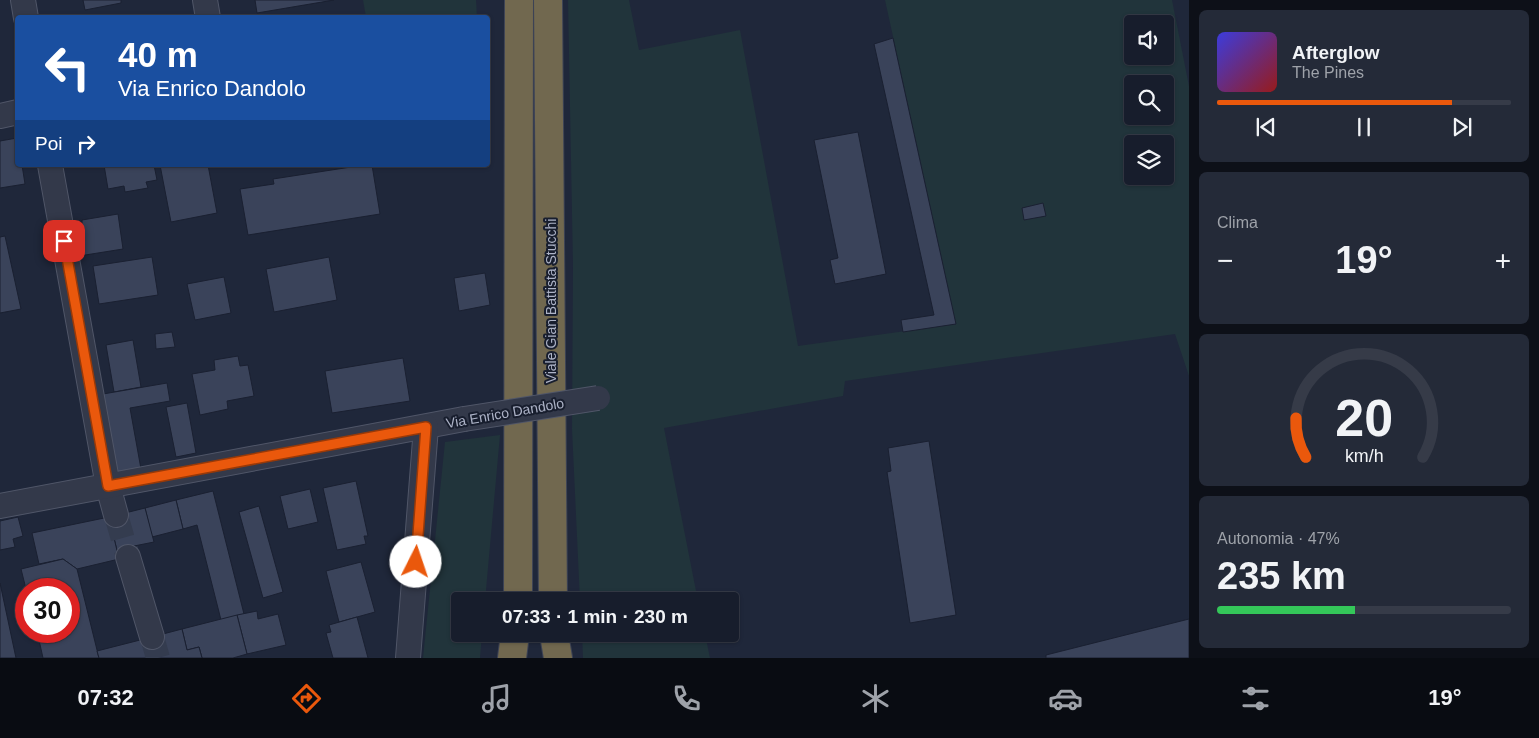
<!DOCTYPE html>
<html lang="it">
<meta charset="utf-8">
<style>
body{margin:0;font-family:Helvetica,sans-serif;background:#242a38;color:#f1f3f6;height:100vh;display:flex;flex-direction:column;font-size:19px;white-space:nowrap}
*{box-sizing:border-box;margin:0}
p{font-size:16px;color:#9ea2a9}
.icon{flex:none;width:28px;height:28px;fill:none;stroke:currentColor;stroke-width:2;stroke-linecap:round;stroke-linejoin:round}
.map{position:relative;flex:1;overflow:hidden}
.drawer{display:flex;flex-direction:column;gap:10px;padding:10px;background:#0d1018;width:350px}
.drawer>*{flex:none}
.top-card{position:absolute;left:15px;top:15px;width:475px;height:152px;border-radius:5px;box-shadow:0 1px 4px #0004,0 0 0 1px #363b48;background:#1a4fa0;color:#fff;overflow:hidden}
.buttons{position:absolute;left:1124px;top:15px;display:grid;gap:10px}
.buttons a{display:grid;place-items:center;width:50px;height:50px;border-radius:5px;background:#171d2c;box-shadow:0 1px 4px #0004,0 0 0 1px #363b48;font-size:25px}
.speed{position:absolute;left:15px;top:578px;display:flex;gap:10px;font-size:25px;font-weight:700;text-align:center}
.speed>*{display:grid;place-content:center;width:65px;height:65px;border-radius:50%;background:#171d2c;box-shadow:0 1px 4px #0004,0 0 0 1px #363b48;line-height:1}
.speed .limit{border:8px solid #d22;background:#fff;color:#111}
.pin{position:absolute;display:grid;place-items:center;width:42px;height:42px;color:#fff;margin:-21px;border-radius:10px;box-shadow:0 2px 8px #0006}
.me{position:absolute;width:55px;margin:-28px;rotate:4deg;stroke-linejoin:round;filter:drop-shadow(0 0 4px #0008)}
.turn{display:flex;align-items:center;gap:18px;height:105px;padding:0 20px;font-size:22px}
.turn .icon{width:65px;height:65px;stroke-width:2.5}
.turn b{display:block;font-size:35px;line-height:42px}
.then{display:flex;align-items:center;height:48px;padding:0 20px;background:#0003;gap:10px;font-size:19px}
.big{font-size:38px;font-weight:600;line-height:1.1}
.drawer .widget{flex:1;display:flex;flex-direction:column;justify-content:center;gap:8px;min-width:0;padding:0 18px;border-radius:8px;background:#242a38}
.drawer .dial{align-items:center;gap:0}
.dial svg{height:130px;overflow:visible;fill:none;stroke:#363b48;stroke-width:7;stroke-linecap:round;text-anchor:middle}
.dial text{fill:#f1f3f6;stroke:none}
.song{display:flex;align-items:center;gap:15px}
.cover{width:60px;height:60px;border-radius:8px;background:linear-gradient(135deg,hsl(240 70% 55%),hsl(0 70% 35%))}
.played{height:5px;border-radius:2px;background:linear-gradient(90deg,#ea580c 80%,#363b48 80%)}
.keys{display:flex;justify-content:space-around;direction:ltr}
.heat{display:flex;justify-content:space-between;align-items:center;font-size:28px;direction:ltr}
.charge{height:8px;border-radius:4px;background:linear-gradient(90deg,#34c759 47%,#363b48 0)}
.trip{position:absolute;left:451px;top:592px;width:288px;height:50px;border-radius:5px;background:#171d2c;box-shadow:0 1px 4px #0004,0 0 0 1px #363b48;font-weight:600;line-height:50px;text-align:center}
.tabs{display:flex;height:80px;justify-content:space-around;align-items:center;background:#090c12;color:#9ea2a9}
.tabs .icon{width:35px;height:35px}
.tabs .active{color:#ea580c}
.tabs b{font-size:22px;color:#f1f3f6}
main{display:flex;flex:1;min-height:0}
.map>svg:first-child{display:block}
</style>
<main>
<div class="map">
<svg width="1189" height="658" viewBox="0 0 1189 658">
<rect width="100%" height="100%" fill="#1f273a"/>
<g fill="#21343b" fill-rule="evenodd">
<polygon points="363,0 476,0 477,17 366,17"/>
<path d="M568,0H629L639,50L740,30L798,346L956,324L885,0H1172L1189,86V376L1175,334L845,381L843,396L664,428L698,601H580L572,429L573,266ZM1132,24H1165V56H1132ZM1132,84H1165V116H1132ZM1132,144H1165V176H1132Z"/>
<polygon points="500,435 485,601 460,601 460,634 482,634 480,658 423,658 445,442"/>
<polygon points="582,634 705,634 710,658 583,658"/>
</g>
<g fill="#3a435a" stroke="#1a2031">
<polygon points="83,0 121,0 121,3 85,10"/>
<polygon points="255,0 334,0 257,13"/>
<polygon points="893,38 956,324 903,332 901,320 934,315 874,44"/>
<polygon points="858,132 886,274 835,284 830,260 838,258 814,140"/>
<polygon points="17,138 18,165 22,165 25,184 0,188 0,141"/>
<polygon points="104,165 154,165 157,180 146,182 148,188 125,192 124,186 108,189"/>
<polygon points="160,165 208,165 217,213 171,222"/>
<polygon points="364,165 372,165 380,214 248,235 240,189 274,184 273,179"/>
<polygon points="1043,203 1046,216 1024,220 1022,208"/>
<polygon points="118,214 123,249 79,256 75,227 82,225 82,220"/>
<polygon points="5,236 21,309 0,313 0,237"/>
<polygon points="152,257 158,295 99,304 93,266"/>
<polygon points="329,257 337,300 274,312 266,269"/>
<polygon points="485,273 490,305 459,311 454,278"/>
<polygon points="224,277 231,313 195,320 187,284"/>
<polygon points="172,332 175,347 156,349 155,334"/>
<polygon points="133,340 141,387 114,392 106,345"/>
<polygon points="238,356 240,366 248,365 254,396 227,401 228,409 200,415 192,374 215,370 214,360"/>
<polygon points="403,358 410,401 332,413 325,371"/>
<polygon points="167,383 170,401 130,408 141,469 117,473 103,394"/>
<polygon points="187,403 196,453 176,457 166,407"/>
<polygon points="929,441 956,615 910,623 887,472 891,471 888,448"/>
<polygon points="356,481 368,536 364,536 366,544 337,550 323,488"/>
<polygon points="310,489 318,522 288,529 280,496"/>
<polygon points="213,491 244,614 221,620 197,525 183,529 176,500"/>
<polygon points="176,500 183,529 152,537 145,508"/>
<polygon points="259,506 283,592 263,598 239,512"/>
<polygon points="145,508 154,542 134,546 136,555 119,559 109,517"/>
<polygon points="18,517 23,536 13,539 15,547 0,550 0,521"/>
<polygon points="109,517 119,559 77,569 63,559 39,564 32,533"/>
<polygon points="63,559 77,569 99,658 43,658 37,631 69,631 69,589 26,589 21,569"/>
<polygon points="361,562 375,612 339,622 326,571"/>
<polygon points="0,583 16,658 0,658"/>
<polygon points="257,611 258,619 278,614 286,645 247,654 237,615"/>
<polygon points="237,615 247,654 233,658 202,658 199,647 187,650 182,629"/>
<polygon points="357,617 368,658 333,658 326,633 331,632 329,625"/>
<polygon points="1189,619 1189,658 1046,658 1046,655"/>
<polygon points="182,629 187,650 199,647 202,658 148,658 144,639"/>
<polygon points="144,639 148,658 99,658 97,651"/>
</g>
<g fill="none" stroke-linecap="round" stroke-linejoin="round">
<g stroke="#343c4f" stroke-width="24" stroke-dasharray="24 12" stroke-linecap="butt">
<polyline points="116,515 128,557"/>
<polyline points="152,637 158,658"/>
</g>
<g stroke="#505668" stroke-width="26">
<g id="street">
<polyline points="23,0 26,18"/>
<polyline points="205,0 208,18"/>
<polyline points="0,116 18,112"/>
<polyline points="50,165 108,486 116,515"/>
<polyline points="0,506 464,419"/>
<polyline points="128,557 152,637"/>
<polyline points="408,658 426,427"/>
</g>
</g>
<g stroke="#3d4355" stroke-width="30">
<g id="highway">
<polyline points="548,0 553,601"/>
<polyline points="518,601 519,0"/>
<polyline points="554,634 558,658"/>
<polyline points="512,658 515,634"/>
</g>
</g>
<use href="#street" stroke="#33394a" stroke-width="24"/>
<use href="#highway" stroke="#71684f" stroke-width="28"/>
<g stroke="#505668" stroke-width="26" stroke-linecap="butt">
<polyline id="street-bridge" points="464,419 598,398"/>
</g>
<use href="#street-bridge" stroke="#33394a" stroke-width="24"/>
</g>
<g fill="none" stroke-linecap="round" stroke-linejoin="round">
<g stroke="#983908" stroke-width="12">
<polyline id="route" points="64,241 108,486 426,427 416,562"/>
</g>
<use href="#route" stroke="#ea580c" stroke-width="9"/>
</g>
<g text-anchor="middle" stroke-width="4" stroke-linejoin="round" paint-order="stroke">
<g font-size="14" fill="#adb3c7" stroke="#181e2e">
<text transform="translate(551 301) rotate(-90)" y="5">Viale Gian Battista Stucchi</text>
<text transform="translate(505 413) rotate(-10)" y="5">Via Enrico Dandolo</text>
</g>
</g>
</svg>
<div class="buttons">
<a><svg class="icon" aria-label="sound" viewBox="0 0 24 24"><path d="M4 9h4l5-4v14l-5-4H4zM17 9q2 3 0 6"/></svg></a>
<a><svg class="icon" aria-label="search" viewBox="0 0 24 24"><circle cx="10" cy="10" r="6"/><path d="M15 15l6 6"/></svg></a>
<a><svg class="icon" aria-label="layers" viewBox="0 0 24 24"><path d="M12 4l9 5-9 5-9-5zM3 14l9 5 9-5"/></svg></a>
</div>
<div class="speed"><div class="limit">30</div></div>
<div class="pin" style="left:64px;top:241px;background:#d93025"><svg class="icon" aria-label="arrive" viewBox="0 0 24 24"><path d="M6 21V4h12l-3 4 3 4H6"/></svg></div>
<svg class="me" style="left:416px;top:562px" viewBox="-20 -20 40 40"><circle r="19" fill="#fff"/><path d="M0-13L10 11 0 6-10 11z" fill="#ea580c"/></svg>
<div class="trip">07:33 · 1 min · 230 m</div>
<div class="top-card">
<div class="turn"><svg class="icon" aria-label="left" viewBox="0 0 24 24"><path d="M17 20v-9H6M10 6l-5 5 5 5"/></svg><div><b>40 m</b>Via Enrico Dandolo</div></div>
<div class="then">Poi<svg class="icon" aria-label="right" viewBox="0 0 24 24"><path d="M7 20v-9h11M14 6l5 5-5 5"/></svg></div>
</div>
</div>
<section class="drawer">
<div class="widget">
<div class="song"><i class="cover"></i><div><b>Afterglow</b><p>The Pines</p></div></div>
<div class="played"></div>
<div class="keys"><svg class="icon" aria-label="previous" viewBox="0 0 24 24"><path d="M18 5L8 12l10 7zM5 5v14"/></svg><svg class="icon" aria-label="pause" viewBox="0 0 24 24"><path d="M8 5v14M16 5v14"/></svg><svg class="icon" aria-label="next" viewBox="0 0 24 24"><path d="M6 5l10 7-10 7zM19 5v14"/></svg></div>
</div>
<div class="widget"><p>Clima</p>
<div class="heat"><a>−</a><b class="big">19°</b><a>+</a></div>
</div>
<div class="widget dial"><svg viewBox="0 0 100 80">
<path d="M14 69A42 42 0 1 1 86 69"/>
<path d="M14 69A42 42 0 0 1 8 45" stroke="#ea580c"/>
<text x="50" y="56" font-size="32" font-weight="700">20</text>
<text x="50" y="72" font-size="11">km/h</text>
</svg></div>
<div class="widget"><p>Autonomia · 47%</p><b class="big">235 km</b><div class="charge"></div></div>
</section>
</main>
<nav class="tabs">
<b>07:32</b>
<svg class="icon active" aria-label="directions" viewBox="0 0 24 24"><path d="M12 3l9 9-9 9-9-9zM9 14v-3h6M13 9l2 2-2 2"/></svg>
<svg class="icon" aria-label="music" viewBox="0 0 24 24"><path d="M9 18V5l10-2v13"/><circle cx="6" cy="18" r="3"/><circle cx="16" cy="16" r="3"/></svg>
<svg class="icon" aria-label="phone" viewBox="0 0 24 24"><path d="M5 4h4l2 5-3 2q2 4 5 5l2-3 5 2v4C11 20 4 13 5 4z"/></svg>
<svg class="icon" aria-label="climate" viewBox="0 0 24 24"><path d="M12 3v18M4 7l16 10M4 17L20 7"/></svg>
<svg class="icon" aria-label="car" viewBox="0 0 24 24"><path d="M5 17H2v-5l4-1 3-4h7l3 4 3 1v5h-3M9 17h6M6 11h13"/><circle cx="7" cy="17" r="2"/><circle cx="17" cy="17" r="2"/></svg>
<svg class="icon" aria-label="filters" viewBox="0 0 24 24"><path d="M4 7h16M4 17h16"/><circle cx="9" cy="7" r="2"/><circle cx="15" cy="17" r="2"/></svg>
<b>19°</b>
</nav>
